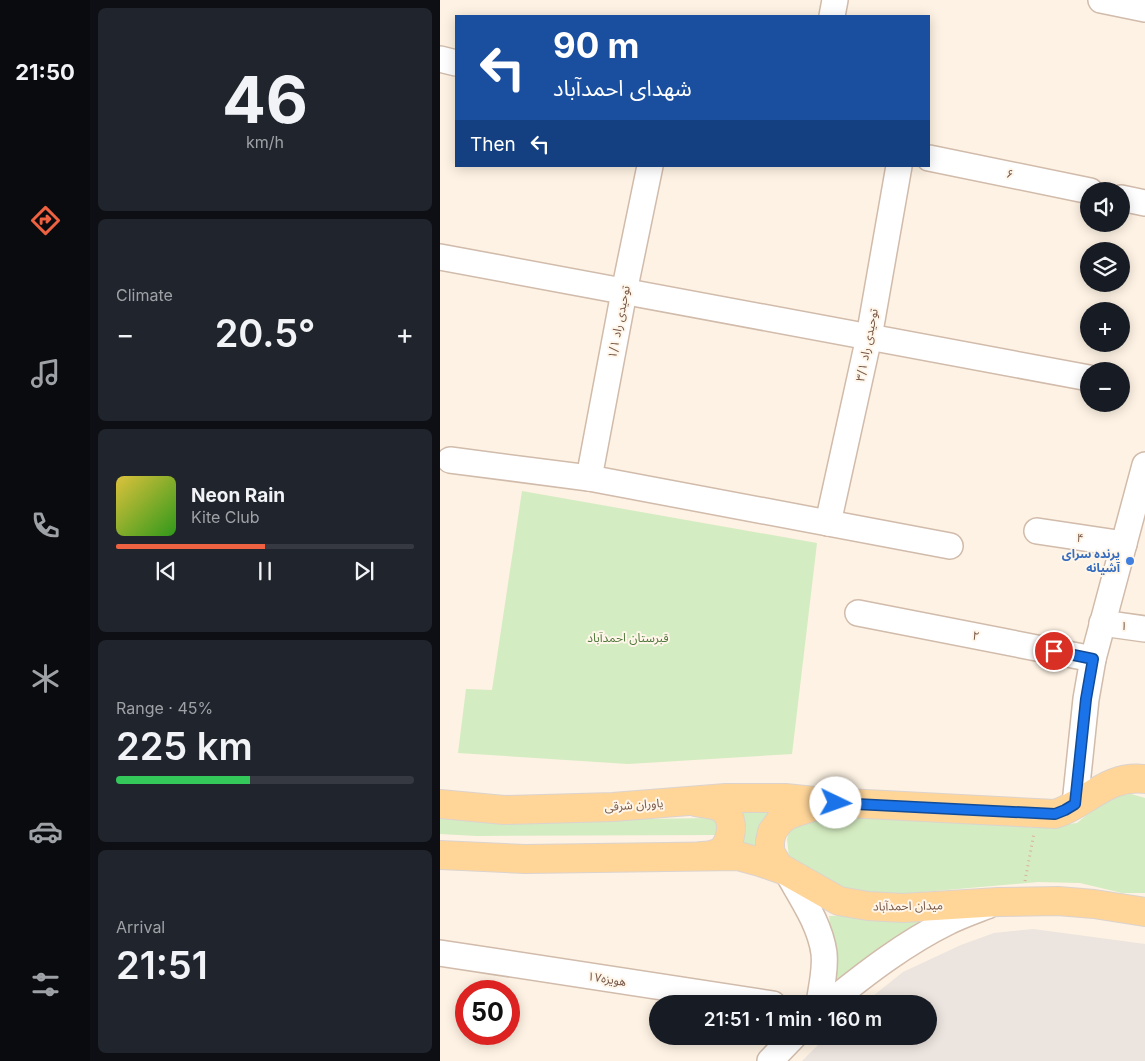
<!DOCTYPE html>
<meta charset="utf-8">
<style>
body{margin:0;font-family:Inter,"Noto Sans Arabic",sans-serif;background:#20242c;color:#f1f3f6;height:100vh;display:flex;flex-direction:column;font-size:19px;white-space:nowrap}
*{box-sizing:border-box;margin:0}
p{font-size:16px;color:#9ea1a6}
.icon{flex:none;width:28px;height:28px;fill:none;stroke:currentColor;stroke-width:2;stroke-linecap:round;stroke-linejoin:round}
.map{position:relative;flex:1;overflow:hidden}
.side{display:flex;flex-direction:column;gap:8px;padding:8px;background:#0d0f14;width:350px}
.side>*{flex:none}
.top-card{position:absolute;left:15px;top:15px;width:475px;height:152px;border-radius:0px;box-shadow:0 2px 12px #0003;background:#1a4fa0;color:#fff;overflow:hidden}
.controls{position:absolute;left:640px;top:182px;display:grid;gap:10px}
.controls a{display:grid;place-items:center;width:50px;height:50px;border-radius:50%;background:#171b24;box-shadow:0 2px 12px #0003;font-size:25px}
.speed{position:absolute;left:15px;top:980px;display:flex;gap:10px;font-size:25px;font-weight:700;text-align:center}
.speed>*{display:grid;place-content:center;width:65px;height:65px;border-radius:50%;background:#171b24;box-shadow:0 2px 12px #0003;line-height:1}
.speed .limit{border:8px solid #d22;background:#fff;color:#111}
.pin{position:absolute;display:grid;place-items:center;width:42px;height:42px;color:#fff;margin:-21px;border:2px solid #fff;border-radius:50%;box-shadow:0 1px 5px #0007}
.me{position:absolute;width:55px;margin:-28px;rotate:93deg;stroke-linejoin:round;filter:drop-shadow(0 0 4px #0008)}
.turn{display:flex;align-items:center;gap:18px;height:105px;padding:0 15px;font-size:22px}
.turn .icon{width:65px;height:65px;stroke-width:2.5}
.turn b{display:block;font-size:35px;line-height:42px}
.then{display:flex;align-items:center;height:48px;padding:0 15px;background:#0003;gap:10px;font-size:19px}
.big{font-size:38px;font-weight:600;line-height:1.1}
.side .widget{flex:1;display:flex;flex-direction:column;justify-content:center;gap:8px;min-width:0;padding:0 18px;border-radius:8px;background:#20242c}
.side .dial{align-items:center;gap:0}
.dial b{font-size:65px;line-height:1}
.song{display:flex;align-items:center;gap:15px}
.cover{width:60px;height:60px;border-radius:8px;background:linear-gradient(135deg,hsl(50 70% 55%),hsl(110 70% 35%))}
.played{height:5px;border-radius:2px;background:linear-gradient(90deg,#ee6141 50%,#363941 50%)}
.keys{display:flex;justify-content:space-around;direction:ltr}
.heat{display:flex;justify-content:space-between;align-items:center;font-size:28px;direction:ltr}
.charge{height:8px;border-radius:4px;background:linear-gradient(90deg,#34c759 45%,#363941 0)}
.trip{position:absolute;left:209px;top:995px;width:288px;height:50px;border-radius:25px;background:#171b24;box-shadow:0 2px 12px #0003;font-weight:600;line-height:50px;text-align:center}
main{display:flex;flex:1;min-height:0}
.dock{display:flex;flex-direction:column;width:90px;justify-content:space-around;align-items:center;background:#090b0e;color:#9ea1a6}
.dock .icon{width:35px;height:35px}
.dock .on{color:#ee6141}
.dock b{font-size:22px;color:#f1f3f6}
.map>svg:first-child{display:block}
</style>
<main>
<nav class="dock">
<b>21:50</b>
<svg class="icon on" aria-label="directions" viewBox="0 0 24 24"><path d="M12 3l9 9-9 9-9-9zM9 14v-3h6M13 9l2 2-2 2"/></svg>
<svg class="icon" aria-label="music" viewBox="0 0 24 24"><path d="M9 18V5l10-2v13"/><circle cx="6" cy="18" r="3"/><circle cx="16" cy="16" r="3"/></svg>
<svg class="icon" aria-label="phone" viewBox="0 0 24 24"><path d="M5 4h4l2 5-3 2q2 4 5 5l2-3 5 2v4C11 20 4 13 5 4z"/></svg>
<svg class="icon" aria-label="climate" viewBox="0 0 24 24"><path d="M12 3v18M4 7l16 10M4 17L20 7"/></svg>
<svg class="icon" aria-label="car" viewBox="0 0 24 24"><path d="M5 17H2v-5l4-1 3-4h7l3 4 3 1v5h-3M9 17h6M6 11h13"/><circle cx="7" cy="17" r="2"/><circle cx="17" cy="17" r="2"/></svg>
<svg class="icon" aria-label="filters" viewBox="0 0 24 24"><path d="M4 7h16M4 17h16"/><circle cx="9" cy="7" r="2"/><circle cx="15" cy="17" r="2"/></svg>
</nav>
<section class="side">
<div class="widget dial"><b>46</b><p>km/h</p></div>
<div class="widget"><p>Climate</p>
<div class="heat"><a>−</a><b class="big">20.5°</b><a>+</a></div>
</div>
<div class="widget">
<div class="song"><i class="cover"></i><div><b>Neon Rain</b><p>Kite Club</p></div></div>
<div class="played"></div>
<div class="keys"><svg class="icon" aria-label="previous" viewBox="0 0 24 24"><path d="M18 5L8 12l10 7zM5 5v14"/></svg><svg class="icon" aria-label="pause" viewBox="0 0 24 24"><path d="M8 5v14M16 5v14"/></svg><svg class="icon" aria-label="next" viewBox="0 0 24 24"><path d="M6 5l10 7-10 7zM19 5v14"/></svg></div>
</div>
<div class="widget"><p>Range · 45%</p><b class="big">225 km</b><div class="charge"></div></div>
<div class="widget"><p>Arrival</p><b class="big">21:51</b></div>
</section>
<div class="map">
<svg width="705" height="1061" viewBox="0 0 705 1061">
<rect width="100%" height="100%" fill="#fdf2e3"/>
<polygon fill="#ece4de" points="593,929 705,944 705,1061 362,1061 387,1036 488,1036 488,1004 423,1004 463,972 521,945 554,933"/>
<g fill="#d4ecc1">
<polygon points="82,491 377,543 352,754 188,764 18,753 26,689 52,690"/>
<polygon points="691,794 705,798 705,893 682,893 640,883 598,882 449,895 399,894 349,857 347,839 353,822 396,813 518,819 594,828 637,823 671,795"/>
<polygon points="293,808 333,808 322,854 293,846"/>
<polygon points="0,818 62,821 271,818 279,826 277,835 37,836 0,834"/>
<polygon points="507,914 456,937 398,984 393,981 395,959 389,916"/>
</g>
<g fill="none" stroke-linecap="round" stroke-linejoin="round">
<g stroke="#d1bbab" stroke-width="28">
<g id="minor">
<polyline points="661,0 705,9"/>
<polyline points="392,16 395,0"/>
<polyline points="0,59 16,63"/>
<polyline points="489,158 650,191"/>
<polyline points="681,198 705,203"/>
<polyline points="0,257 649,378"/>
<polyline points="10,460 149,478 510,546"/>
<polyline points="149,478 184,292 210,166"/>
<polyline points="388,523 429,337 459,166"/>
<polyline points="597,531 684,544"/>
<polyline points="418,613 653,659"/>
<polyline points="662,623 705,629"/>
<polyline points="635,804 646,699 653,659 705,465"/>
<path d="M347,872C361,897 380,924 384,953C386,970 381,988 379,1004"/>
<polyline points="0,953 333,1004"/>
<path d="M388,1004C425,974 465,943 508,922C520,916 534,911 547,906"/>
<polyline points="330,1061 354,1036"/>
</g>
</g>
<g stroke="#dcd3cf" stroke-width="30">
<g id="major">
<path d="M705,779C667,774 647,804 615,814L388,802L348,815L340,821L332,832L330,841V852L339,867L399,901L428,906L463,908L558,902L618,901L654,904L705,912"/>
<path d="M256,802C265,804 276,804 283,809C296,819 292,846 278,853C273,855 267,856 262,856"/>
<polyline points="0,804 64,810 173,807 286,798 345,798 374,801"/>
<polyline points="0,855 85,859 298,856 320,862 346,871"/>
</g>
</g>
<polyline stroke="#d9b29c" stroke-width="3" stroke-dasharray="1 4" stroke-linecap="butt" points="585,881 594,833"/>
<use href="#minor" stroke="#fff" stroke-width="25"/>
<use href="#major" stroke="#ffd598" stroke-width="28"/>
</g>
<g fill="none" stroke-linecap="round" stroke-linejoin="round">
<g stroke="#114b97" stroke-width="12">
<polyline id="route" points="396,803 615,814 625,810 635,804 646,699 653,659 614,651"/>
</g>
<use href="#route" stroke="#1a73e8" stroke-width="9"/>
</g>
<circle fill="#3f7fe0" stroke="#fff6ea" stroke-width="2" cx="690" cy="561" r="5"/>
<g text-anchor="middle" stroke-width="4" stroke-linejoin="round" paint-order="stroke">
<g font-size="12" fill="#775747" stroke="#fff6ea">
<text transform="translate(570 174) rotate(12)" y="4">۶</text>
<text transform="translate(179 322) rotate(-79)" y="4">۱/۱ توحیدی راد</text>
<text transform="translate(427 345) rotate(-79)" y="4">۳/۱ توحیدی راد</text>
<text transform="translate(640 538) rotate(9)" y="4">۴</text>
<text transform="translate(684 626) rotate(8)" y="4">۱</text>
<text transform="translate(536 636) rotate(11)" y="4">۲</text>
<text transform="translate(194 805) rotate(-4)" y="4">یاوران شرقی</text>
<text transform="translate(468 906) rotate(-1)" y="4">میدان احمدآباد</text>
<text transform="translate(167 979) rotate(9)" y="4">هویزه۱۷</text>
</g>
<g font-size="12" font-weight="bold" fill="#366cbe" stroke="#fff6ea" text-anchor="end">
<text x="680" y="558">پرنده سرای<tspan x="680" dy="14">آشیانه</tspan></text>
</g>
<g font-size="12" fill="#50783c" stroke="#fff6ea">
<text x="188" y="642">قبرستان احمدآباد</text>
</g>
</g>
</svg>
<div class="controls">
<a><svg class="icon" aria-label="sound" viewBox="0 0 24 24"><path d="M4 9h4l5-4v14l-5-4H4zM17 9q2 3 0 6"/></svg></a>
<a><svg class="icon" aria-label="layers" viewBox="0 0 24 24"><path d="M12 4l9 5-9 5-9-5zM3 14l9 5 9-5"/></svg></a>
<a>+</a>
<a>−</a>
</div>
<div class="speed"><div class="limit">50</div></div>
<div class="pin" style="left:614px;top:651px;background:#d93025"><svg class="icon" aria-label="arrive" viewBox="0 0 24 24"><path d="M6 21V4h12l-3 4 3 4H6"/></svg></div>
<svg class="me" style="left:396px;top:803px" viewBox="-20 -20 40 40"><circle r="19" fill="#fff"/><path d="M0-13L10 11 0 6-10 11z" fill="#1a73e8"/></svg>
<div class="trip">21:51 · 1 min · 160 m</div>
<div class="top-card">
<div class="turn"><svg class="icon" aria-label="left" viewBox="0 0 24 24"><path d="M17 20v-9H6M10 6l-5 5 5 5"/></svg><div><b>90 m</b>شهدای احمدآباد</div></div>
<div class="then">Then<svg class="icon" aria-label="left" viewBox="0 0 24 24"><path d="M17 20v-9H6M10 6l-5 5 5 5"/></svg></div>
</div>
</div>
</main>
